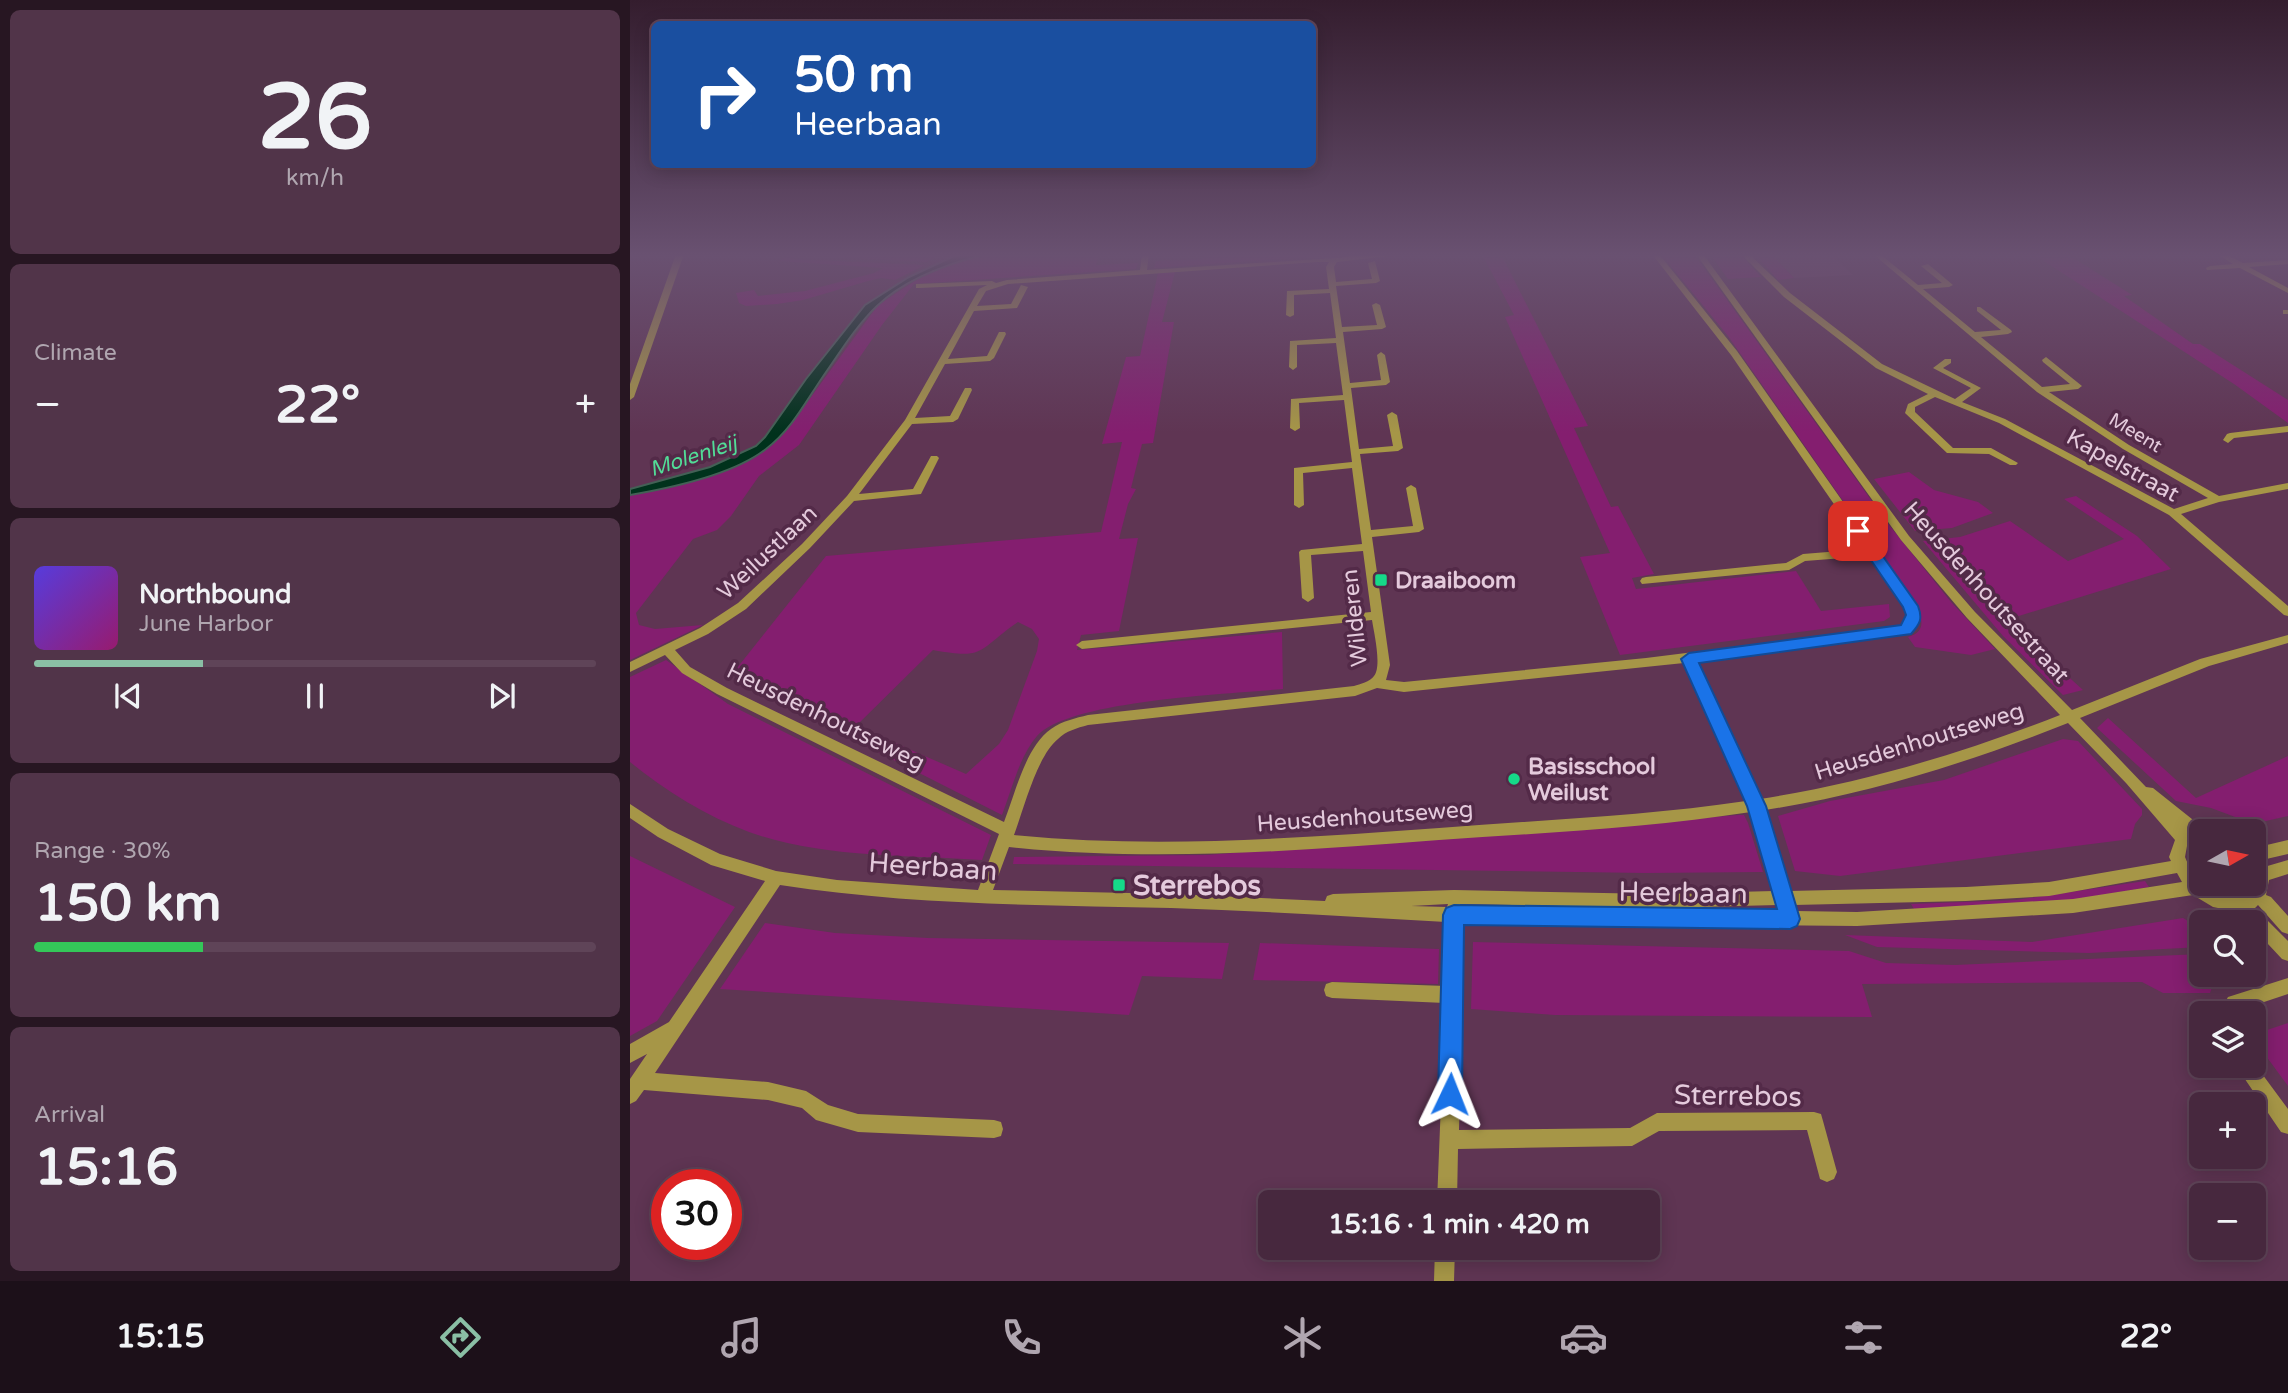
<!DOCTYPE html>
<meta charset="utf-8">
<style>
body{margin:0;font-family:"Varela Round",sans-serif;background:#513449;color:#f1f3f6;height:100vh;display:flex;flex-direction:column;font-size:26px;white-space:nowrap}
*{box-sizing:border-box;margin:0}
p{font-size:23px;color:#b0a6b0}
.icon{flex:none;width:38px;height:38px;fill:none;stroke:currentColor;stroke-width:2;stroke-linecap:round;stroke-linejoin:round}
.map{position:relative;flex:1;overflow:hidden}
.details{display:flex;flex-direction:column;gap:10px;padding:10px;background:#271622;width:630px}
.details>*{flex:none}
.guide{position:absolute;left:21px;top:21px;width:665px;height:147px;border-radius:10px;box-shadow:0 4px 18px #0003,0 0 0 2px #5f4458;background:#1a4fa0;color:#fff;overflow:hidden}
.needle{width:46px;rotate:81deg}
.buttons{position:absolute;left:1559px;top:819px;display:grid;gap:14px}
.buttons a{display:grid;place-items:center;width:77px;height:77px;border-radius:10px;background:#47283e;box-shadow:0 4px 18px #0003,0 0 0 2px #5f4458;font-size:35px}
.speed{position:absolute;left:21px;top:1169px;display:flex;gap:14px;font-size:35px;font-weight:700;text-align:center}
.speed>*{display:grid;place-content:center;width:91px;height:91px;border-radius:50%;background:#47283e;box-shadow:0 4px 18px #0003,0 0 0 2px #5f4458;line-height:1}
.speed .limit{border:10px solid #d22;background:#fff;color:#111}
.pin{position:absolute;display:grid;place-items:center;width:60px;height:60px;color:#fff;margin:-30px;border-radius:14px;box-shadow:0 4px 10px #0006}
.me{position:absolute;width:77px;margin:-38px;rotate:2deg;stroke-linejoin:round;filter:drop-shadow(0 0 5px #0008)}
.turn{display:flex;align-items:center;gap:24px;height:147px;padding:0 28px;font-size:32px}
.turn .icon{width:91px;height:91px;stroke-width:2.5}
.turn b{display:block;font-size:49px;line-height:60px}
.big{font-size:52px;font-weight:700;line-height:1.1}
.details .tile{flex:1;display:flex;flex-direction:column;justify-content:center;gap:10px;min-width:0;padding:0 24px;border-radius:10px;background:#513449}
.details .dial{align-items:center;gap:0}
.dial b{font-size:91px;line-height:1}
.song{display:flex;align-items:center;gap:21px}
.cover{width:84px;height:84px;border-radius:10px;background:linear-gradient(135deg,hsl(250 70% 55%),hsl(320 70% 35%))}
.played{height:7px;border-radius:4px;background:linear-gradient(90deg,#8abfa5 30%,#5f4458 30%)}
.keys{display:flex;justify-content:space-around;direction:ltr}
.heat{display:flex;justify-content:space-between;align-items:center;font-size:38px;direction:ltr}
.charge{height:10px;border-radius:5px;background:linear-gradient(90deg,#34c759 30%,#5f4458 0)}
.trip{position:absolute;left:628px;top:1190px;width:402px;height:70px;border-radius:10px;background:#47283e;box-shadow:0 4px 18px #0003,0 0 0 2px #5f4458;font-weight:700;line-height:70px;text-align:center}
.menu{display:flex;height:112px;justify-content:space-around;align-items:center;background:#1c1019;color:#b0a6b0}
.menu .icon{width:49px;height:49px}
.menu .selected{color:#8abfa5}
.menu b{font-size:32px;color:#f1f3f6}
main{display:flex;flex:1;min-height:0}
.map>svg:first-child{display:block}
</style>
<main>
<section class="details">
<div class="tile dial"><b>26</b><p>km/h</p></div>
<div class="tile"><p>Climate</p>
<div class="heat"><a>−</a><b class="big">22°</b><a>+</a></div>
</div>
<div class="tile">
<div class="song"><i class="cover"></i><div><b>Northbound</b><p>June Harbor</p></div></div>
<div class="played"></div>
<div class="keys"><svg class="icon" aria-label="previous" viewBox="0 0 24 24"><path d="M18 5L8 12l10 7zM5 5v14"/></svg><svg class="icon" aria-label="pause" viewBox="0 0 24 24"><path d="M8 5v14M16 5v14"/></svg><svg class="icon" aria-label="next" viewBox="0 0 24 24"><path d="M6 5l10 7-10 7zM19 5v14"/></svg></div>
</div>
<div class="tile"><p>Range · 30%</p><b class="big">150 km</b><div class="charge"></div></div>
<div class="tile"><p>Arrival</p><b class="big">15:16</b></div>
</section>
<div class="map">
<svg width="1658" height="1281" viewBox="0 0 1658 1281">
<rect width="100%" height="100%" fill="#5f3553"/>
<polygon fill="#6c3d60" points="1141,254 1201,254 1223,275 1164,278"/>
<g fill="#841e6f" fill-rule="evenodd">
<polygon points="159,254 167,254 162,259 295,265 265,280 251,278 238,281 173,300 147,304 116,306 109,303 106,293 124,290 128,296 175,291 244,273 253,268 149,261"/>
<polygon points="178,254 309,254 297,262 175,255"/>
<polygon points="357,254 469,254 466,265 508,263 506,269 284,284 252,325 169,445 129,476 101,516 87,530 63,539 6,613 9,625 25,629 73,625 0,660 0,495 78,475 123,458 157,430 248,305 288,279 331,260"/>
<polygon points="573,254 720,254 524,268 526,261 572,259"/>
<polygon points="852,254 871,254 958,426 944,428 981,507 988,506 1024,574 1002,578 1006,589 1166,571 1191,611 1259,604 1260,617 1254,621 990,655 950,557 980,553 875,317 884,315"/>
<path d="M1031,254H1064L1259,525L1321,602L1365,649L1341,655L1285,647L1278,637C1299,631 1291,615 1283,601L1098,336Z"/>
<polygon points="1080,254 1110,254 1131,277 1098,279"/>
<polygon points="1125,254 1141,254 1164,278 1148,280"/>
<polygon points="1403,254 1437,254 1502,295 1494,296 1563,344 1570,344 1658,400 1658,423 1604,384"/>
<path d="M545,272L532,322H544L523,443L512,444L501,488L506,489L498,504L489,539L508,538L489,631L451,635L447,650L652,632L653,689C601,694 439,700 407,736C389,757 382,789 372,815L234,745L225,726L103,673L196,556L471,532L492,442L472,444L496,357L510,356L528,273ZM388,622L402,629L409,639L407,651L378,730L369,744L336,774L226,726L303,650C357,660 347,650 388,622Z"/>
<polygon points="1279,472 1304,490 1348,502 1363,513 1322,528 1285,531 1244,479"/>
<polygon points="1446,496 1507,536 1541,569 1376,620 1453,690 1433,695 1373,636 1293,541 1330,537 1380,521 1438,561 1494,539 1434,499"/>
<path d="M36,660L98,704L361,835L352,860C276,855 192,858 119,832C76,816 36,791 0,762V677Z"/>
<polygon points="1478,718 1566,798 1658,756 1658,816 1627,823 1621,818 1608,818 1581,808 1546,801 1467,728"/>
<polygon points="1433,739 1448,741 1512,809 1512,815 1505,824 1501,839 1210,876 1165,871 1148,816 1200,801 1314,780"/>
<polygon points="1109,815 1114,815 1118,823 1133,872 1016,873 383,864 384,857 577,855"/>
<polygon points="0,856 105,907 27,1021 0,1036"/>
<polygon points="1515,881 1519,887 1431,902 1284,909 1281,904 1386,900"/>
<polygon points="1553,918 1571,929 1571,947 1459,953 1247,947 1215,935 1402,942"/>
<polygon points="135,923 205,933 298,938 599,943 592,979 512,976 499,1015 90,989"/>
<polygon points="843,942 1219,951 1256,963 1325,965 1571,954 1572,975 1597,975 1601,980 1582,987 1580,993 1533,993 1512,982 1232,984 1242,1017 925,1015 841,1009"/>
<polygon points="630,943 809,949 808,984 623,980"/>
<polygon points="1658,1023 1658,1086 1636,1056 1633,1036 1637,1030"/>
</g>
<path fill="#00321c" stroke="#446056" stroke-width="2" d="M337,254H357C320,263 276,278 247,306C226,326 209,354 192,378C175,403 161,430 136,449C103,475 41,488 0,495V489L80,467L126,446L135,437L176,379L235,305L279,277L324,256Z"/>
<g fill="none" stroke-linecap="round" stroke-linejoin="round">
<g fill="#a69647" fill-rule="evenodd">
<polygon points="46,254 54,254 4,397 0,400 0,384"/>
<path d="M512,254H519L517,270L705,258L743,254H763L759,256L707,262L704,267L706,282L742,279L738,263L745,261L750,281L746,283L706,286L712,327L747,325L742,305L746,303L750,305L756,327L752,329L713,332L720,383L751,380L747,355L751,352L755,355L760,382L756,385L721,388L729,449L763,446L757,415L762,412L767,415L773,448L768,451L730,454L741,530L783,526L776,488L781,485L786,488L794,529L789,532L742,537L760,665L756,680L774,682L1016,658L1272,626C1278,620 1277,614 1274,607L1239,556L1175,561L1159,570L1012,584L1010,581L1012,578L1016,577L1156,563L1173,554L1235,549L1101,355L1022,254H1029L1107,351L1284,603C1290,615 1290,629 1276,634L1066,661L1130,799C1233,783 1333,753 1430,715L1337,618L1271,540L1066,254H1073L1279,536L1345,612L1442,710L1570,659L1658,635V643L1579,666L1450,718L1516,787L1523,788L1577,831H1572V842L1557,846L1555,857C1559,867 1565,877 1572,884C1580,892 1612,907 1621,891C1627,881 1624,861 1624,848L1658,840V854L1632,860L1634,867L1658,860V874L1639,880L1636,895L1641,897L1658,916V934L1652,932L1628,905L1625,908L1658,941V961L1652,959L1624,929V922H1618L1608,912L1583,907L1563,895L1443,913L1227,926L832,922L833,995L829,1130L1000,1128L1027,1113L1184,1112L1191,1114L1193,1121L1207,1172L1204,1179L1197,1182L1190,1179L1177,1130L1029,1131L1002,1146L828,1149L827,1202H807L815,1003L702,998L696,996L694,990L696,984L702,982L816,986V922C724,917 633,911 541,908C410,905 279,905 150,885L25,1073L138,1082L176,1091L198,1105L228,1114L364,1120L371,1122L373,1129L371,1136L364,1138L228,1132L186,1120L172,1108L138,1100L14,1090L6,1101L0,1104V1079L17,1054L0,1063V1044L39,1022L135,881L81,865L28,837L0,818V804L38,829L90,854L146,871L207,880L348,890L369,834L87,694L52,673L35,655L0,672V662L70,628L108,603L172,544L217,496L275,420L349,289L357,285L289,288H286V284L362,281L366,283L377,280L510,270ZM687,262H699L696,267L699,289L657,291L656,315L660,317L664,315V295L700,293L706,338L660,341L659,367L663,370L667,367V345L706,343L713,395L661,399L660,428L665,431L670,428L669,403L714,400L722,462L664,468V505L669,508L674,505L673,473L722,468L732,544L671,550L669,552L672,598L678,602L684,598L681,555L733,551L741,612L452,641L446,645L452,649L742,620C744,633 752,666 744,676C740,682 730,684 724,686L458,715C446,718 432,721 421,729C396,746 385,794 374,822L97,688L60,667L45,650L78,634L116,609L180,548L224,501L291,494L309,458L307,456H301L283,489L229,494L282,424L323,422L328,419L342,390L341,388H335L320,416L285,418L315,364L360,361L364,358L376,334L375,332H369L357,356L318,359L344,311L387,308L398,287L391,285L381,304L347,306L356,291L378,284ZM1054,663L1116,801C1015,816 911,820 809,828C667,838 526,849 384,835C394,808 407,756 428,739C436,731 447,728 458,725L725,696L747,688L774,692ZM1438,723L1496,783L1545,840L1539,857L1541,861L1419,882L1336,887L1159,891L1135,810C1239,794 1340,762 1438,723ZM1121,812L1144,891L1026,894L824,890L703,894L697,896L695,901L544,894L363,890L379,847C523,862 665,851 809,840C913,833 1017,828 1121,812ZM1547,873L1552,882L1443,899L1227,912L1166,911L1164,905L1336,901L1419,896ZM818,904L817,907L781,906ZM830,904L1026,908L1148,905L1150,911L831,908Z"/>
<polygon points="1111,254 1119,254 1160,293 1252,364 1325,399 1341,388 1303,368 1315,359 1321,359 1321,363 1313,368 1351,388 1332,402 1375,419 1544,509 1578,498 1493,449 1407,392 1243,254 1250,254 1288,285 1312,283 1291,266 1298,264 1323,285 1319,287 1293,289 1345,332 1371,330 1347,311 1347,307 1350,307 1381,330 1382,332 1378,334 1351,337 1412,387 1440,384 1413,362 1412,360 1416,357 1452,386 1448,389 1419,392 1499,445 1589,496 1658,483 1658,489 1589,502 1551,514 1658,606 1658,616 1654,615 1539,515 1369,423 1305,397 1285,407 1285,412 1323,448 1361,448 1388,463 1386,465 1380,465 1359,454 1317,453 1275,413 1278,404 1298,394 1246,368 1154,297"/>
<polygon points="1587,254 1595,254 1613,263 1658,260 1658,264 1619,267 1658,288 1658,293 1610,268 1577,270 1576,268 1580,266 1603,264"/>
<rect x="1653" y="310" width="5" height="4"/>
<polygon points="1658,426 1658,432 1604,438 1598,443 1593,440 1597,434 1600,433"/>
<polygon points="1658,978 1658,994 1610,1010 1608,1013 1589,1013 1598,997"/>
<polygon points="1624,1063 1658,1109 1658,1134 1651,1132 1606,1066 1624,1066"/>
<polygon points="805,1248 825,1248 824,1281 804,1281"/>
</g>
</g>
<linearGradient id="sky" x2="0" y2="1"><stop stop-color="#341d2e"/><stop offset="0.59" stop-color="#695171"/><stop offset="1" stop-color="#695171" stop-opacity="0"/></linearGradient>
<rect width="1658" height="433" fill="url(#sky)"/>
<path fill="#1a73e8" stroke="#114b97" stroke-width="2" d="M1228,527L1233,528L1288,606C1293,619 1290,624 1281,634L1069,663L1136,806L1170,919L1167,926L1160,929L834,925L832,1094L828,1102L820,1106L812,1102L808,1094L813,915L816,908L824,905L1147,909L1117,806L1051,659L1059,653L1271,625L1276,615L1273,607L1221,531Z"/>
<g fill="#15d989" stroke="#532a48" stroke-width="2.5">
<rect x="744" y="573" width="14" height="14" rx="3.5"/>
<circle cx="884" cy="779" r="7"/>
<rect x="482" y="878" width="14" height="14" rx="3.5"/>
</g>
<g text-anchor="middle" stroke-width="7" stroke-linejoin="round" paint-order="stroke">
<g font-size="19" fill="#e4cadc" stroke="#532a48">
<text transform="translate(1506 432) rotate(31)" y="7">Meent</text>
</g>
<g font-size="21" font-style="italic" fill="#52dc97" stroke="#532a48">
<text transform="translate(63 456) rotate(-18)" y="7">Molenleij</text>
</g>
<g font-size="23" fill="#e4cadc" stroke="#532a48">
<text transform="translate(1493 465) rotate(29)" y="8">Kapelstraat</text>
<text transform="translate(137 552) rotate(-43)" y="8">Weilustlaan</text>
<text transform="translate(1357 592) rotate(48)" y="8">Heusdenhoutsestraat</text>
<text transform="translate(724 618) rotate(-96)" y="8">Wilderen</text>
<text transform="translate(196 716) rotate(26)" y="8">Heusdenhoutseweg</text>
<text transform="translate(1289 741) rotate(-17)" y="8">Heusdenhoutseweg</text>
<text transform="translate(735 816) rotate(-4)" y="8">Heusdenhoutseweg</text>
</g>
<g font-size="23" font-weight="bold" fill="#e4cadc" stroke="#532a48" text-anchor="start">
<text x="765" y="588">Draaiboom</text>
<text x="898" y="774">Basisschool<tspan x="898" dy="26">Weilust</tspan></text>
</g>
<g font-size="28" fill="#e4cadc" stroke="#532a48">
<text transform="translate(303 866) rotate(4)" y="10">Heerbaan</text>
<text transform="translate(1053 892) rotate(1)" y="10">Heerbaan</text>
<text transform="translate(1108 1095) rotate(1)" y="10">Sterrebos</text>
</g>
<g font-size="28" font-weight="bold" fill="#e4cadc" stroke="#532a48" text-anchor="start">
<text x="503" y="895">Sterrebos</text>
</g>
</g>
</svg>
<div class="buttons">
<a><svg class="needle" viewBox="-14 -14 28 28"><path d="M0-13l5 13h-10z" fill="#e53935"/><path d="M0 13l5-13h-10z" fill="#b0a6b0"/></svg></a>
<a><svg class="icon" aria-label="search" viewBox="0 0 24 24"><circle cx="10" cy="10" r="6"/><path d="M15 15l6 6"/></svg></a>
<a><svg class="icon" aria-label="layers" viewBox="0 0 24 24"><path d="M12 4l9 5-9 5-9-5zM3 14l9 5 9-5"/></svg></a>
<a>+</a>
<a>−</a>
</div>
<div class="speed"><div class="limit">30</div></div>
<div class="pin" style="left:1228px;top:531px;background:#d93025"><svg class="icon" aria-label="arrive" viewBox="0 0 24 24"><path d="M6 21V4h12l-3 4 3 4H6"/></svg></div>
<svg class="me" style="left:820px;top:1094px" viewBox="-20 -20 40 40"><path d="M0-17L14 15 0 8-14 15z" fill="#1a73e8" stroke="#fff" stroke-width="4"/></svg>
<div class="trip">15:16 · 1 min · 420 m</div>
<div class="guide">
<div class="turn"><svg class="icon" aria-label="right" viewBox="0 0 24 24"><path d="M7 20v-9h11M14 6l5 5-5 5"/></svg><div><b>50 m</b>Heerbaan</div></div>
</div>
</div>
</main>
<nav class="menu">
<b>15:15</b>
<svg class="icon selected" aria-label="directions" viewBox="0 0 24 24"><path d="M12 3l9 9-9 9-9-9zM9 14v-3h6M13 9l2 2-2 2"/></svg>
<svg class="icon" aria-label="music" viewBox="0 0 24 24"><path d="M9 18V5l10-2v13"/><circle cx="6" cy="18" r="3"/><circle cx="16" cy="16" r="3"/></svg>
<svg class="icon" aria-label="phone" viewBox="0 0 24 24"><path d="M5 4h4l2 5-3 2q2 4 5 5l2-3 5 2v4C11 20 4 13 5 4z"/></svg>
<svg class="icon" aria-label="climate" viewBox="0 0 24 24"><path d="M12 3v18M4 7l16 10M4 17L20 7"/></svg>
<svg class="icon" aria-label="car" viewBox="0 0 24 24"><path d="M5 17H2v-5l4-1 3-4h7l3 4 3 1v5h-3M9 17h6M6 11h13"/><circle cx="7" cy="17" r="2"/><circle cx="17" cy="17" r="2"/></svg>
<svg class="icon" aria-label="filters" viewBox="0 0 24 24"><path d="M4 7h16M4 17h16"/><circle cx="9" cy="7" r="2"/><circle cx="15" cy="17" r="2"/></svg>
<b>22°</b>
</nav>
